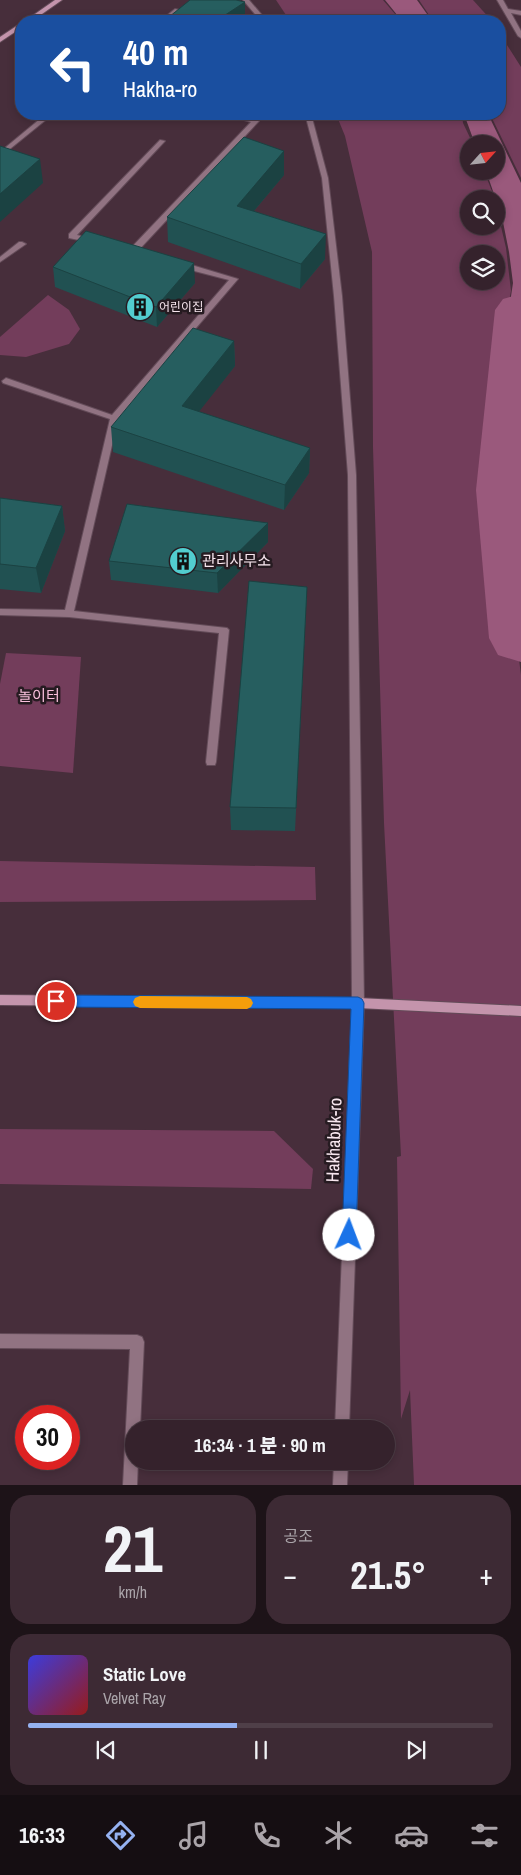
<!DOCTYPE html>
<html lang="ko">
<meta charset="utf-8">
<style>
body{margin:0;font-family:"Archivo Narrow","Noto Sans KR",sans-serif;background:#3d2a34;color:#f1f3f6;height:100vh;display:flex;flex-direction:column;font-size:19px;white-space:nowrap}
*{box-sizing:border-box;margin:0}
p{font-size:16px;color:#aaa4a9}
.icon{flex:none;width:28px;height:28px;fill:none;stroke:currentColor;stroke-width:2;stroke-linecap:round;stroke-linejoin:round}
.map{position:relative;height:1485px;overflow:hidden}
.drawer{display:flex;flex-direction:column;gap:10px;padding:10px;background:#1d1318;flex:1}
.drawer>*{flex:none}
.banner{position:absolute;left:15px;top:15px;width:491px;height:105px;border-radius:20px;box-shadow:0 2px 8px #0003,0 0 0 1px #4f3f48;background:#1a4fa0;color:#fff;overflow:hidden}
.needle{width:32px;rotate:63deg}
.buttons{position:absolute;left:460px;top:135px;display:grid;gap:10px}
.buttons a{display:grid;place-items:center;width:45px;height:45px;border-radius:50%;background:#35222c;box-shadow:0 2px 8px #0003,0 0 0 1px #4f3f48;font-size:25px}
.speed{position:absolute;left:15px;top:1405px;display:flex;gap:10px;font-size:25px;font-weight:700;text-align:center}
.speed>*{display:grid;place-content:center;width:65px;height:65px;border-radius:50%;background:#35222c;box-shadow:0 2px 8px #0003,0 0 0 1px #4f3f48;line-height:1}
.speed .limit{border:8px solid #d22;background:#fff;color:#111}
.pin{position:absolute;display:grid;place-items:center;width:42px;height:42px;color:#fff;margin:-21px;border:2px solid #fff;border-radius:50%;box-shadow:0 1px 5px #0007}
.me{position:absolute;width:55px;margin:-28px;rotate:2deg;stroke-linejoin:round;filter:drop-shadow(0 0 4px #0008)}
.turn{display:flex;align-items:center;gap:18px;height:105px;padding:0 25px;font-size:22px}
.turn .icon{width:65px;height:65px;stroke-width:2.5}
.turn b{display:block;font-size:35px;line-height:42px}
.big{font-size:38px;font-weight:800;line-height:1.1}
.drawer .widget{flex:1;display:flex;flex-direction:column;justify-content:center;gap:8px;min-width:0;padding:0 18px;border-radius:20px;background:#3d2a34}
.drawer .dial{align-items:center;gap:0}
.dial b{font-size:65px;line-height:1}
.song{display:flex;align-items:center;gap:15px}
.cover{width:60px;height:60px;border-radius:8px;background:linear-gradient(135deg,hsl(240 70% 55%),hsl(0 70% 35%))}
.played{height:5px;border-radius:2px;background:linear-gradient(90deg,#95b2f1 45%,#4f3f48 45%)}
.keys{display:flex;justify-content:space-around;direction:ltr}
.heat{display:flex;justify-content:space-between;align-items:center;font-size:28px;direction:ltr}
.drawer .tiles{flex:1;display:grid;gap:10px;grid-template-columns:1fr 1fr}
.widget:last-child{grid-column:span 2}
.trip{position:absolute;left:125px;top:1420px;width:270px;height:50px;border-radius:25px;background:#35222c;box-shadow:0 2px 8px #0003,0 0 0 1px #4f3f48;font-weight:800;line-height:50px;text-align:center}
.dock{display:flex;height:80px;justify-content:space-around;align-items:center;background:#150e12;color:#aaa4a9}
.dock .icon{width:35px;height:35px}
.dock .on{color:#95b2f1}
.dock b{font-size:22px;color:#f1f3f6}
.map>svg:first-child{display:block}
</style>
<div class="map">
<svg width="521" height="1485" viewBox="0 0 521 1485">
<rect width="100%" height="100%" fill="#472e3b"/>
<g fill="#733d5b" fill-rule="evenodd">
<polygon points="276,0 383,0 401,21 290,21"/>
<polygon points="419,0 473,0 492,21 433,21"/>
<polygon points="500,34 521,67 521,178 490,114 500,114"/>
<path d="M336,114H462L463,123L473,144H469V171H484L495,199H469V226H496V205L506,248L511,291L489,401L494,461L502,513L513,564L519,608L518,652L521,675V1485H414L410,1390L401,1419L397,1157L401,1156L384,823L373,447L372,252L345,136ZM469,254H496V281H469Z"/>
<polygon points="48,295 69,310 80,329 69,344 26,357 0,355 0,337"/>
<polygon points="6,653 81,657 73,773 0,766 0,684"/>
<polygon points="0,861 315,867 316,900 0,902"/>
<polygon points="0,1129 274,1131 313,1169 311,1189 0,1184"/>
</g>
<g fill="#9a597c">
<polygon points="385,0 417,0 432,21 402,21"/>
<polygon points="464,114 488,114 521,183 521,656 521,607 514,560 503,510 491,401 507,323 513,283 509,252 502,217 486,171 496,171 496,144 475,144"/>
</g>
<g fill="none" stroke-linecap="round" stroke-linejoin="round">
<polygon fill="#9a597c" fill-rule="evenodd" points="521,294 521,662 498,655 489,638 476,490 495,310 503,299"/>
<g stroke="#634b58" stroke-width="2">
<g id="lane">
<polygon points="175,9 180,10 167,21 160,21"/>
<polygon points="46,114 53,114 0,157 0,152"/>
<polygon points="226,114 236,114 259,121 135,254 129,254 129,250 251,122 227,115"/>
<polygon points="160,140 165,141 77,235 93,239 93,243 69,238 69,234"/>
<polygon points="19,242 22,242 26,244 0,262 0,257"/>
<polygon points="179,263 185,263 238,279 118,419 74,611 227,628 229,630 216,762 215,765 207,765 206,762 219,633 69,617 0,615 0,609 65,610 110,419 3,383 2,381 6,378 9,379 112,415 229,280 179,267"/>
</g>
</g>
<g stroke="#634b58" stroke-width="2">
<g id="street">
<polygon points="243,0 249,0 267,21 261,21"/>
<polygon points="497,0 503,0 508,9 521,11 521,15 511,13 521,31 521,38 518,36"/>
<polygon points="305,114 311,114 328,178 342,296 356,475 364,1003 349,1429 335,1429 352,1003 348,475 334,296 322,178"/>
<polygon points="0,1334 137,1335 142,1337 144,1342 140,1429 134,1429 134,1461 138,1461 137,1485 123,1485 130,1349 0,1348"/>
<polygon points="334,1461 348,1461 347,1485 333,1485"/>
</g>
</g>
<g stroke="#634b58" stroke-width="2">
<g id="secondary">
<polygon points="55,0 62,0 32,21 25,21"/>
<polygon points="21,23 21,28 0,42 0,37"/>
<polygon points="0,995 358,998 521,1006 521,1016 358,1008 0,1005"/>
</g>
</g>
<use href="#lane" fill="#917382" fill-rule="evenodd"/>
<use href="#street" fill="#917382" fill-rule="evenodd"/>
<use href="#secondary" fill="#c494ac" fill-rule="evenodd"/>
</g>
<g fill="#215152">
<polygon points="284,175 254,211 325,259 300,289 168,242 167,217"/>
<polygon points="53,267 195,283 157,327 55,287"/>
<polygon points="234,341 235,366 198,412 310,448 309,473 284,510 113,452 111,427"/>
<polygon points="0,498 62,506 65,531 41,593 0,589"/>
<polygon points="268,542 218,593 111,580 109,561"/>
<polygon points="307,587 295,831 231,830 230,807"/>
</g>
<g fill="#1b4242">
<polygon points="245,2 245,21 216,21"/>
<polygon points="284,151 284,175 237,231 237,206"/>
<polygon points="40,159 43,183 0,222 0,194"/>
<polygon points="326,234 325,259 300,289 301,264"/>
<polygon points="194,263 195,283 157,327 156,307"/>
<polygon points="234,341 235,366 183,432 182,406"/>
<polygon points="310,448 309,473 284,510 285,485"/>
<polygon points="62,506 65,531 41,593 36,568"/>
<polygon points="268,523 268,542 218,593 217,573"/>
</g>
<g fill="#265e5f" stroke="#1b4242">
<polygon points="190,0 236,0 245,2 216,21 164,21"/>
<polygon points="244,137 284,151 237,206 326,234 301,264 167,217"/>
<polygon points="0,146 40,159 0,194"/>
<polygon points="86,231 194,263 156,307 53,267"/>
<polygon points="193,328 234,341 182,406 310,448 285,485 111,427"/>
<polygon points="0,498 62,506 36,568 0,564"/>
<polygon points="127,504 268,523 217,573 109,561"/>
<polygon points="249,581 307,587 296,808 230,807"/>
</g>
<polygon fill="#1a73e8" stroke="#114b97" points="56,995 358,997 362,999 364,1003 356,1235 354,1240 349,1242 344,1240 342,1235 351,1009 56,1007 51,1005 49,1001 51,997"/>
<polygon fill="#f59e0b" points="140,996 247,997 251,999 253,1003 251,1007 247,1009 140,1008 135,1006 133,1002 135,998"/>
<defs>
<g id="building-disc" transform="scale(1.4375)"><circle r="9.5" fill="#52cdcf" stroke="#261b21"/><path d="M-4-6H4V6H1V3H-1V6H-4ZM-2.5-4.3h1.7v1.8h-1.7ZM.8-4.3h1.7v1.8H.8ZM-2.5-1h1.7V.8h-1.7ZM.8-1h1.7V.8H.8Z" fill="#111"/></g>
</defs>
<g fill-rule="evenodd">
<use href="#building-disc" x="140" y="307"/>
<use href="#building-disc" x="183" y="561"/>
</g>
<g text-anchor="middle" stroke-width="5" stroke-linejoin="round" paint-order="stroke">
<g font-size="12" fill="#f7e6ee" stroke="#261b21" text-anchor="start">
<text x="159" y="311">어린이집</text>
</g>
<g font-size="15" fill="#f7e6ee" stroke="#261b21" text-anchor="start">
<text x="202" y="566">관리사무소</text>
</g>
<g font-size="15" fill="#f9bfdc" stroke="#261b21">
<text x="39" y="701">놀이터</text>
</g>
<g font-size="18" fill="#f7e6ee" stroke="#261b21">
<text transform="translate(334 1140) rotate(-88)" y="6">Hakhabuk-ro</text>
</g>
</g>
</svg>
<div class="buttons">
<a><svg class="needle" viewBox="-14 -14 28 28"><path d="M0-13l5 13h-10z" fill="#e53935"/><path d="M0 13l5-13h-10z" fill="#aaa4a9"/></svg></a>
<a><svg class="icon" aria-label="search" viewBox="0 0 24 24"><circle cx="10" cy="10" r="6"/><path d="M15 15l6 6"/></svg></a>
<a><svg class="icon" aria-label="layers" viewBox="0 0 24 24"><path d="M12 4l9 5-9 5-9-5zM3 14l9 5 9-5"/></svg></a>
</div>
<div class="speed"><div class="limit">30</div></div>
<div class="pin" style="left:56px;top:1001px;background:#d93025"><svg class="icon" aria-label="arrive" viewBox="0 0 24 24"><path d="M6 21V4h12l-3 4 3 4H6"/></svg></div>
<svg class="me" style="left:349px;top:1235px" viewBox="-20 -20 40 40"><circle r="19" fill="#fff"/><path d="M0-13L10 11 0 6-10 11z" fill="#1a73e8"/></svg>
<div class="trip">16:34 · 1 분 · 90 m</div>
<div class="banner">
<div class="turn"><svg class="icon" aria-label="left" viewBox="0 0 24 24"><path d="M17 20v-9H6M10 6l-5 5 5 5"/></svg><div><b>40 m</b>Hakha-ro</div></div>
</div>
</div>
<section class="drawer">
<div class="tiles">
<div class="widget dial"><b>21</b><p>km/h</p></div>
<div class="widget"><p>공조</p>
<div class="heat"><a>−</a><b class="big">21.5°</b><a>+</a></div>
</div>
<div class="widget">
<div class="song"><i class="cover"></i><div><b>Static Love</b><p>Velvet Ray</p></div></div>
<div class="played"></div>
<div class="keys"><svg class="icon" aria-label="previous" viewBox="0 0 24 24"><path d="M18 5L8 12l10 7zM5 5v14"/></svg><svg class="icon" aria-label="pause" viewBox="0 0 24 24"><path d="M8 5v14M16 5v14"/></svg><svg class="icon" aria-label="next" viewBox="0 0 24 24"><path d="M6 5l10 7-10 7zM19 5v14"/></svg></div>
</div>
</div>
</section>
<nav class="dock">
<b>16:33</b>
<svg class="icon on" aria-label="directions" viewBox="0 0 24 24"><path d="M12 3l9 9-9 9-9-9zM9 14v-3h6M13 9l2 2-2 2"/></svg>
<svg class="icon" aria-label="music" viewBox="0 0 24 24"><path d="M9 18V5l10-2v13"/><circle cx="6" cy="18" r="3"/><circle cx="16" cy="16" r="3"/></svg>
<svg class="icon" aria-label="phone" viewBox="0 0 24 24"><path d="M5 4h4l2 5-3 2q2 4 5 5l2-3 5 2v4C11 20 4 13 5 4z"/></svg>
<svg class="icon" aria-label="climate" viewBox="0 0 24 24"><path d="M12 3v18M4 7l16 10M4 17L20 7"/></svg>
<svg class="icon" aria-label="car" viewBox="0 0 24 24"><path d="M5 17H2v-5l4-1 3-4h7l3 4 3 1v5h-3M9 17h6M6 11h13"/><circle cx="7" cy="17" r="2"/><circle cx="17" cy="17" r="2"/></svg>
<svg class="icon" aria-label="filters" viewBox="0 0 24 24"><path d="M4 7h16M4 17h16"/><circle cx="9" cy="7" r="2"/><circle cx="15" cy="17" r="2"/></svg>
</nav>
